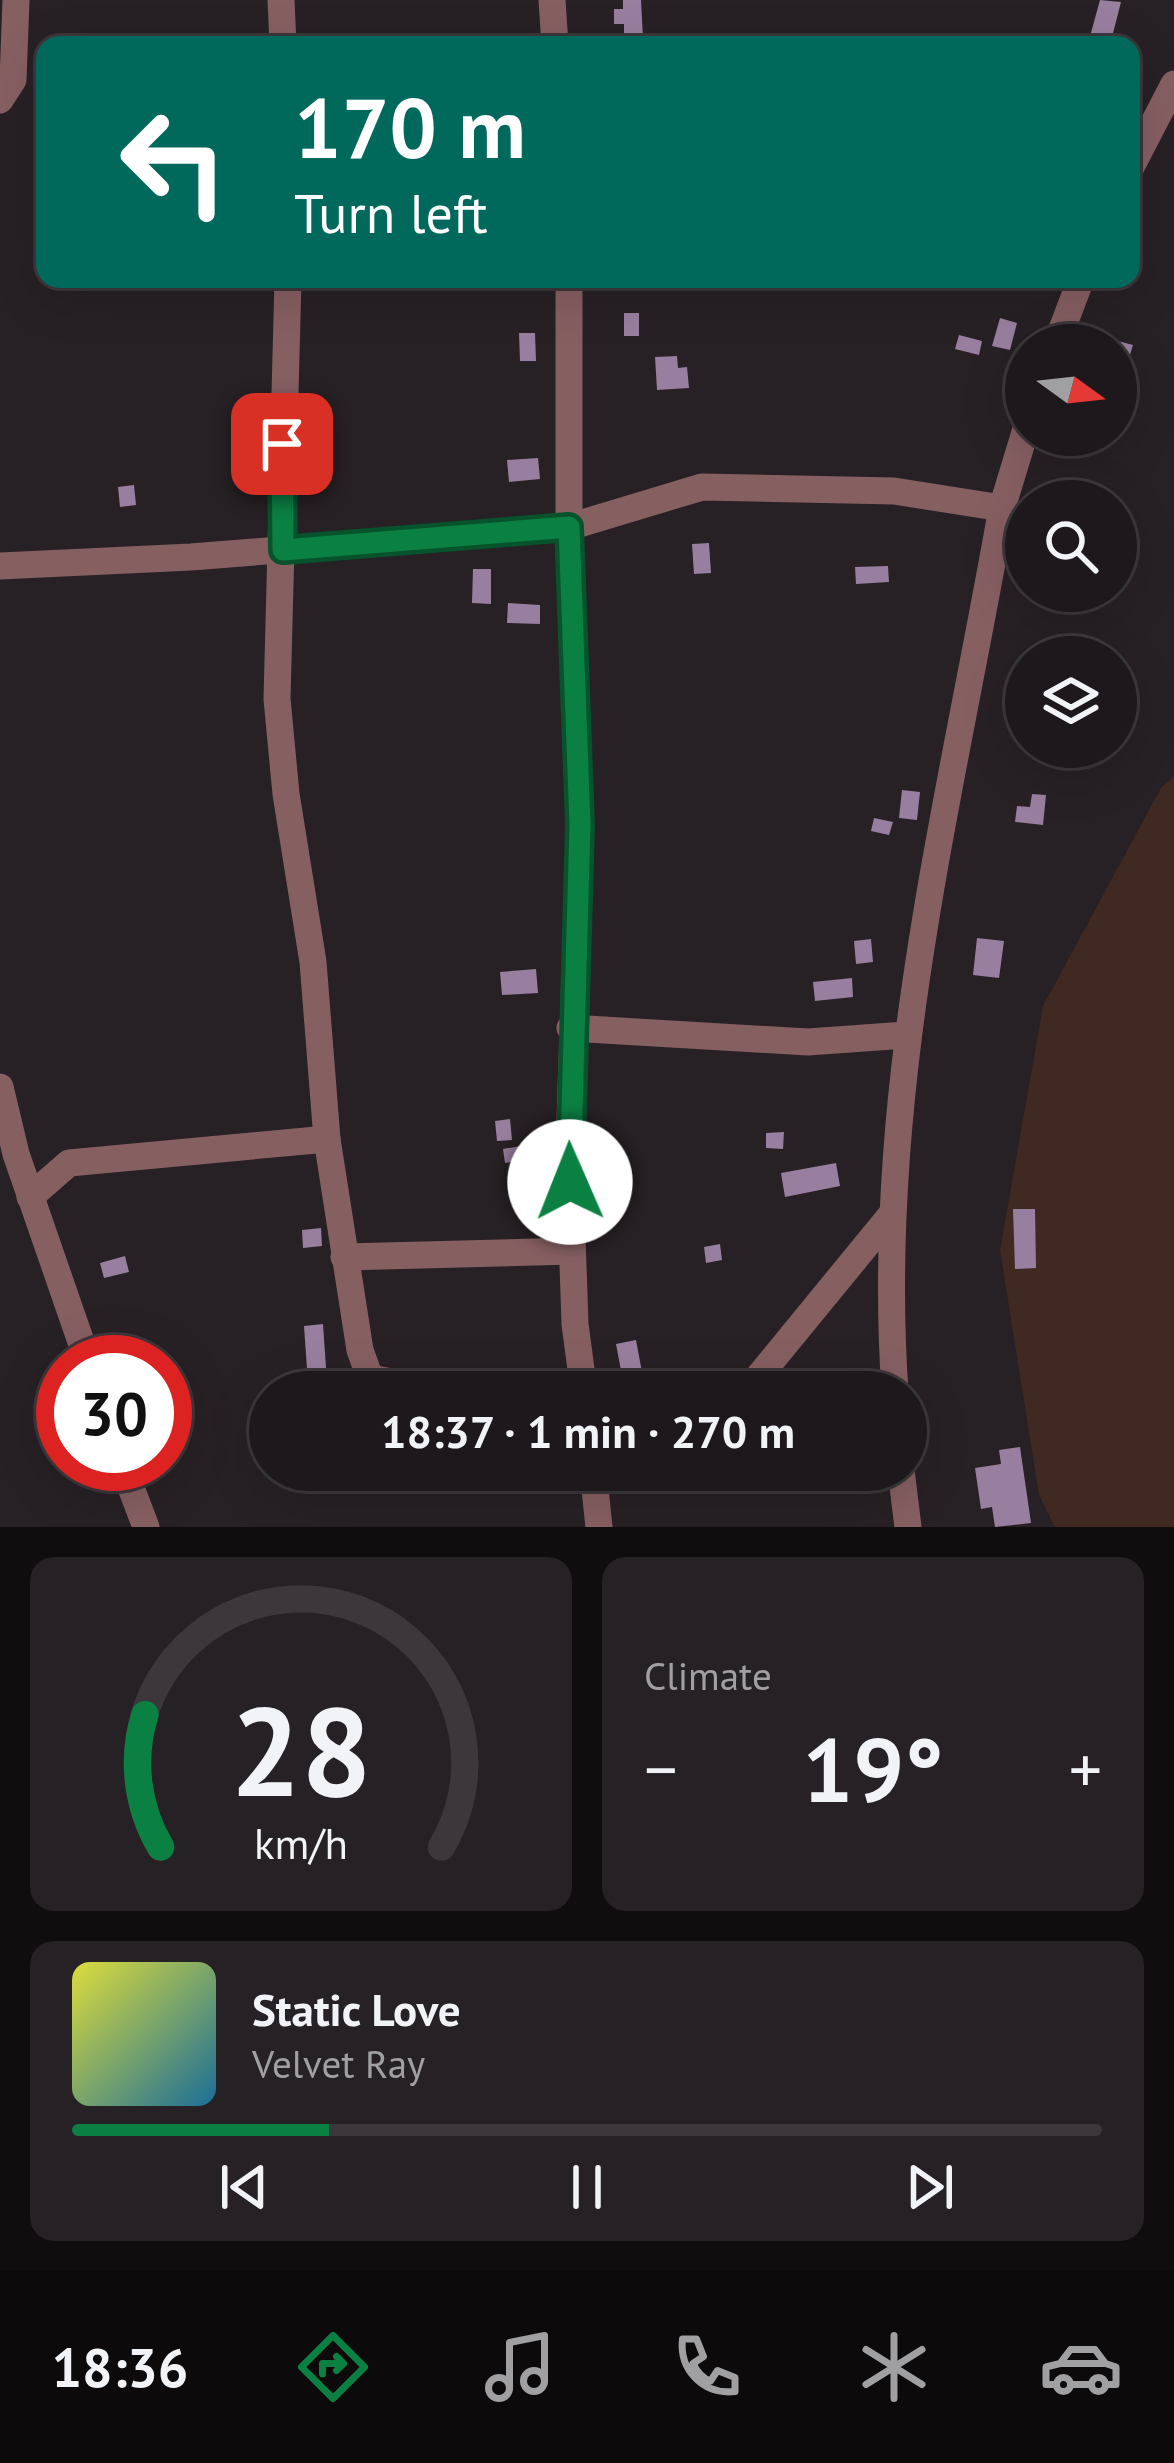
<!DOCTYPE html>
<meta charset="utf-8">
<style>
body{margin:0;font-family:"PT Sans",sans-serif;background:#252124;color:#f1f3f6;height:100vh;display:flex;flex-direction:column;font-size:45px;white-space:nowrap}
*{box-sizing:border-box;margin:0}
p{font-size:39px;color:#a0a0a3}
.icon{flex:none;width:66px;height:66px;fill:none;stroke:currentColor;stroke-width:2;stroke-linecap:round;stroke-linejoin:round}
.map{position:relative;height:1527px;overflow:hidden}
.sheet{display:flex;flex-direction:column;gap:30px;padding:30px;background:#100d0f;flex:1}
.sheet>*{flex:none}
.banner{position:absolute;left:36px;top:36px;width:1104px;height:252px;border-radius:24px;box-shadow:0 12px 48px #0002,0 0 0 3px #3b373a;background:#00695c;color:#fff;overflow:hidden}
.needle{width:78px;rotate:105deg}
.tools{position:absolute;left:1005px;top:324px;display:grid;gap:24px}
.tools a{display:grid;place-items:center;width:132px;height:132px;border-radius:50%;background:#1d181b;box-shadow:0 12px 48px #0002,0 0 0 3px #3b373a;font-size:60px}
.speed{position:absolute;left:36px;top:1335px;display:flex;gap:24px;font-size:60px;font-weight:700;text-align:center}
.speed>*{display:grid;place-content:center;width:156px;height:156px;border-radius:50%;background:#1d181b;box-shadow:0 12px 48px #0002,0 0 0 3px #3b373a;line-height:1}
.speed .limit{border:18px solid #d22;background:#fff;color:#111}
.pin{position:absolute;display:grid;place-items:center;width:102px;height:102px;color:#fff;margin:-51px;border-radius:24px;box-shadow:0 6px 18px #0006}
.me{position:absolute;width:132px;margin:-66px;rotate:359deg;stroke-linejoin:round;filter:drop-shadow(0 0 9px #0008)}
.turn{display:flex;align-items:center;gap:42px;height:252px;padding:0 60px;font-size:54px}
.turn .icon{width:156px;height:156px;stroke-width:2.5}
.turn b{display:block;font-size:84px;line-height:102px}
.big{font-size:90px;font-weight:700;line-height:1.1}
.sheet .widget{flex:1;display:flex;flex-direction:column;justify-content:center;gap:18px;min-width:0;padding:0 42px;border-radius:24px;background:#252124}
.sheet .dial{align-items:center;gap:0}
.dial svg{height:312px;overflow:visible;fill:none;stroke:#3b373a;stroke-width:7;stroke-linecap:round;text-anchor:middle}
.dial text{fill:#f1f3f6;stroke:none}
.song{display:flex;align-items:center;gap:36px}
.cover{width:144px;height:144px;border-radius:18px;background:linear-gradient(135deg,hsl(60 70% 55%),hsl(200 70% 35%))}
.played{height:12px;border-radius:6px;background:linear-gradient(90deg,#0b8043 25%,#3b373a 25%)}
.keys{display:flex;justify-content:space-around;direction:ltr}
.heat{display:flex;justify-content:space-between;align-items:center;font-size:66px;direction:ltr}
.sheet .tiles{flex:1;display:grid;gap:30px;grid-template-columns:1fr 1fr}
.widget:last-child{grid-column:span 2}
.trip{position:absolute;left:249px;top:1371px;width:678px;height:120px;border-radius:60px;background:#1d181b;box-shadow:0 12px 48px #0002,0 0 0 3px #3b373a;font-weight:700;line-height:120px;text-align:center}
.tab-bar{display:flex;height:192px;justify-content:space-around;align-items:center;background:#0c0a0b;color:#a0a0a3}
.tab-bar .icon{width:84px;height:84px}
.tab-bar .current{color:#0b8043}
.tab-bar b{font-size:54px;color:#f1f3f6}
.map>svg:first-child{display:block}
</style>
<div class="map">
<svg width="1174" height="1527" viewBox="0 0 1174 1527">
<rect width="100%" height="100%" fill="#272024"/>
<polygon fill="#402920" points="1174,776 1174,1527 1055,1527 1039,1495 1000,1250 1043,1006 1161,788"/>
<g fill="#997f9f">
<polygon points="623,0 641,0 643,38 624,40 624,24 614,24 614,9 623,9"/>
<polygon points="1100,0 1121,2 1110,45 1089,40"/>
<rect x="624" y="313" width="15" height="23"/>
<polygon points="1000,318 1017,323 1010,350 992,346"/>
<polygon points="519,333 535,333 536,361 520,361"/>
<polygon points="959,335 982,341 979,355 955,349"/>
<polygon points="1114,340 1133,345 1128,361 1116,357"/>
<polygon points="677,356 678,368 687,367 689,388 657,390 655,357"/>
<polygon points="538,458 540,479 509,482 507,460"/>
<polygon points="134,485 136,505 120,507 118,487"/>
<polygon points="1063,488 1084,489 1083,501 1062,501"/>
<polygon points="709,543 711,573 694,574 692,544"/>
<polygon points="888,566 889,582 856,584 855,567"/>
<polygon points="473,569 491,569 491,604 472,603"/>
<polygon points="508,603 540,605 540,624 507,623"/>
<polygon points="902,790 920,792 917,820 899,818"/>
<polygon points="1032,794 1046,795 1043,825 1015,822 1017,806 1030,807"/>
<polygon points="874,818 893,822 889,835 871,831"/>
<polygon points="977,938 1004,941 999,978 973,975"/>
<polygon points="871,939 873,962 856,964 854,941"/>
<polygon points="536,969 538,993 502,995 500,972"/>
<polygon points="852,978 853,997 815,1001 813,982"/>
<polygon points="510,1119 512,1140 497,1141 495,1121"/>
<polygon points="784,1132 783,1149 766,1148 766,1133"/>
<polygon points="521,1146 523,1160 505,1163 503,1149"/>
<polygon points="836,1163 840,1186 785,1197 781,1173"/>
<polygon points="1013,1209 1035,1209 1036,1268 1015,1269"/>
<polygon points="321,1228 322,1246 303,1248 302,1230"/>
<polygon points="720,1244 722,1260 706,1263 704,1247"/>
<polygon points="125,1256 129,1272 104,1278 100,1263"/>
<polygon points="323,1324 326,1368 307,1369 304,1326"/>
<polygon points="636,1340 642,1372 622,1376 616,1344"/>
<polygon points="1020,1447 1031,1523 995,1527 992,1507 981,1509 975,1468 1001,1464 999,1450"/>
<polygon points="703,1470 724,1470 727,1486 708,1490"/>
</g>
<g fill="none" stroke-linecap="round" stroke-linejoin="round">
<g stroke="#865f61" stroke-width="27">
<polyline points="281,0 283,45"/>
<polyline points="552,0 555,45"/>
<polyline points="0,100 13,80 16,0"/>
<polyline points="1131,167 1174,84"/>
<polyline points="288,279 277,699 286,794 313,962 327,1139 360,1350 370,1378 447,1392"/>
<polyline points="569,279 569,527 580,825 569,1148 575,1324 584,1392"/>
<polyline points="1056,345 1081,279"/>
<polyline points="0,566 191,557 569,527 702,487 894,491 1002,508"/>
<polyline points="570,1028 808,1042 906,1035"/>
<polyline points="0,1087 16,1154 88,1362"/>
<polyline points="30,1197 69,1163 327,1139"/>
<polyline points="344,1257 572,1251"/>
<polyline points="746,1392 891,1215"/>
<path d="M895,1392C874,1089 950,804 1002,508L1026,429"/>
<polyline points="122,1464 146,1527"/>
<polyline points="593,1470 599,1527"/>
<polyline points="901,1470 908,1527"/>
</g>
</g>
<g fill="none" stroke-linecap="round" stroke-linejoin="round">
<g stroke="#07532c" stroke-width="30">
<polyline id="route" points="282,444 283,550 569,527 580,825 570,1182"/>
</g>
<use href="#route" stroke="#0b8043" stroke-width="21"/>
</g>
</svg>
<div class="tools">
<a><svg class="needle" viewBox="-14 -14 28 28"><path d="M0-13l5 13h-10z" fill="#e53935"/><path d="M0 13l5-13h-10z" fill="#a0a0a3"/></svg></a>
<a><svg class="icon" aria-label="search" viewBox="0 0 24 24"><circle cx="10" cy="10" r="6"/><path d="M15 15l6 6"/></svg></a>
<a><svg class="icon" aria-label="layers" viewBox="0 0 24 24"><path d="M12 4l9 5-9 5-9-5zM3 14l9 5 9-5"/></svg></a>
</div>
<div class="speed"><div class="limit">30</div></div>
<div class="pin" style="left:282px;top:444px;background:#d93025"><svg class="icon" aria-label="arrive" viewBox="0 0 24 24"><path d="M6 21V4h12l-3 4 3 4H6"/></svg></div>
<svg class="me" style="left:570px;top:1182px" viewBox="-20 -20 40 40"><circle r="19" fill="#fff"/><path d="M0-13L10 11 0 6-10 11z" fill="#0b8043"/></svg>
<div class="trip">18:37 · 1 min · 270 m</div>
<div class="banner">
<div class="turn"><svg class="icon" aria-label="left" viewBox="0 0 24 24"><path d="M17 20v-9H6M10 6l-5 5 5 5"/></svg><div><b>170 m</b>Turn left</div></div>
</div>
</div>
<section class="sheet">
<div class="tiles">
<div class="widget dial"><svg viewBox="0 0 100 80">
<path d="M14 69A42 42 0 1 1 86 69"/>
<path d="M14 69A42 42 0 0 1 10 35" stroke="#0b8043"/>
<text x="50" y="56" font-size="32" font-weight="700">28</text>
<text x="50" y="72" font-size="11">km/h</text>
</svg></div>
<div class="widget"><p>Climate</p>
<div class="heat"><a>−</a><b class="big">19°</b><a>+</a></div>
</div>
<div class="widget">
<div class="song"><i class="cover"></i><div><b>Static Love</b><p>Velvet Ray</p></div></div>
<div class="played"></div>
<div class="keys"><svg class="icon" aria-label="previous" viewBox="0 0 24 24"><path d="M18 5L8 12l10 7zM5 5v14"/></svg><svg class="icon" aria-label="pause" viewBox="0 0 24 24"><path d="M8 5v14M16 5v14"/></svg><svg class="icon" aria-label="next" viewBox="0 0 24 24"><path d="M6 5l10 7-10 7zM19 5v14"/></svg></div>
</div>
</div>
</section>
<nav class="tab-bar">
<b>18:36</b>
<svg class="icon current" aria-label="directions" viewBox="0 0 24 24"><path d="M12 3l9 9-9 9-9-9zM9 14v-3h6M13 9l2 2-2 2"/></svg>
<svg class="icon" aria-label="music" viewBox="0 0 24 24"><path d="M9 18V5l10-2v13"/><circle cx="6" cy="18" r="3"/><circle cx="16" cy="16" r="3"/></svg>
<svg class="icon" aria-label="phone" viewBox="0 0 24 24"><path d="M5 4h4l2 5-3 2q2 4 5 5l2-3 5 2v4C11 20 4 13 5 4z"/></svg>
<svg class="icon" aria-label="climate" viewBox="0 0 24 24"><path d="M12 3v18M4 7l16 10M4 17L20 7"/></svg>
<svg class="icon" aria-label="car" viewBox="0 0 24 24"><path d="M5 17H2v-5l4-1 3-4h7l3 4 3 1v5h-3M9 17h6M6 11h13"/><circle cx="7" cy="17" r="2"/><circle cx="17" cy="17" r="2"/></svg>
</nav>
